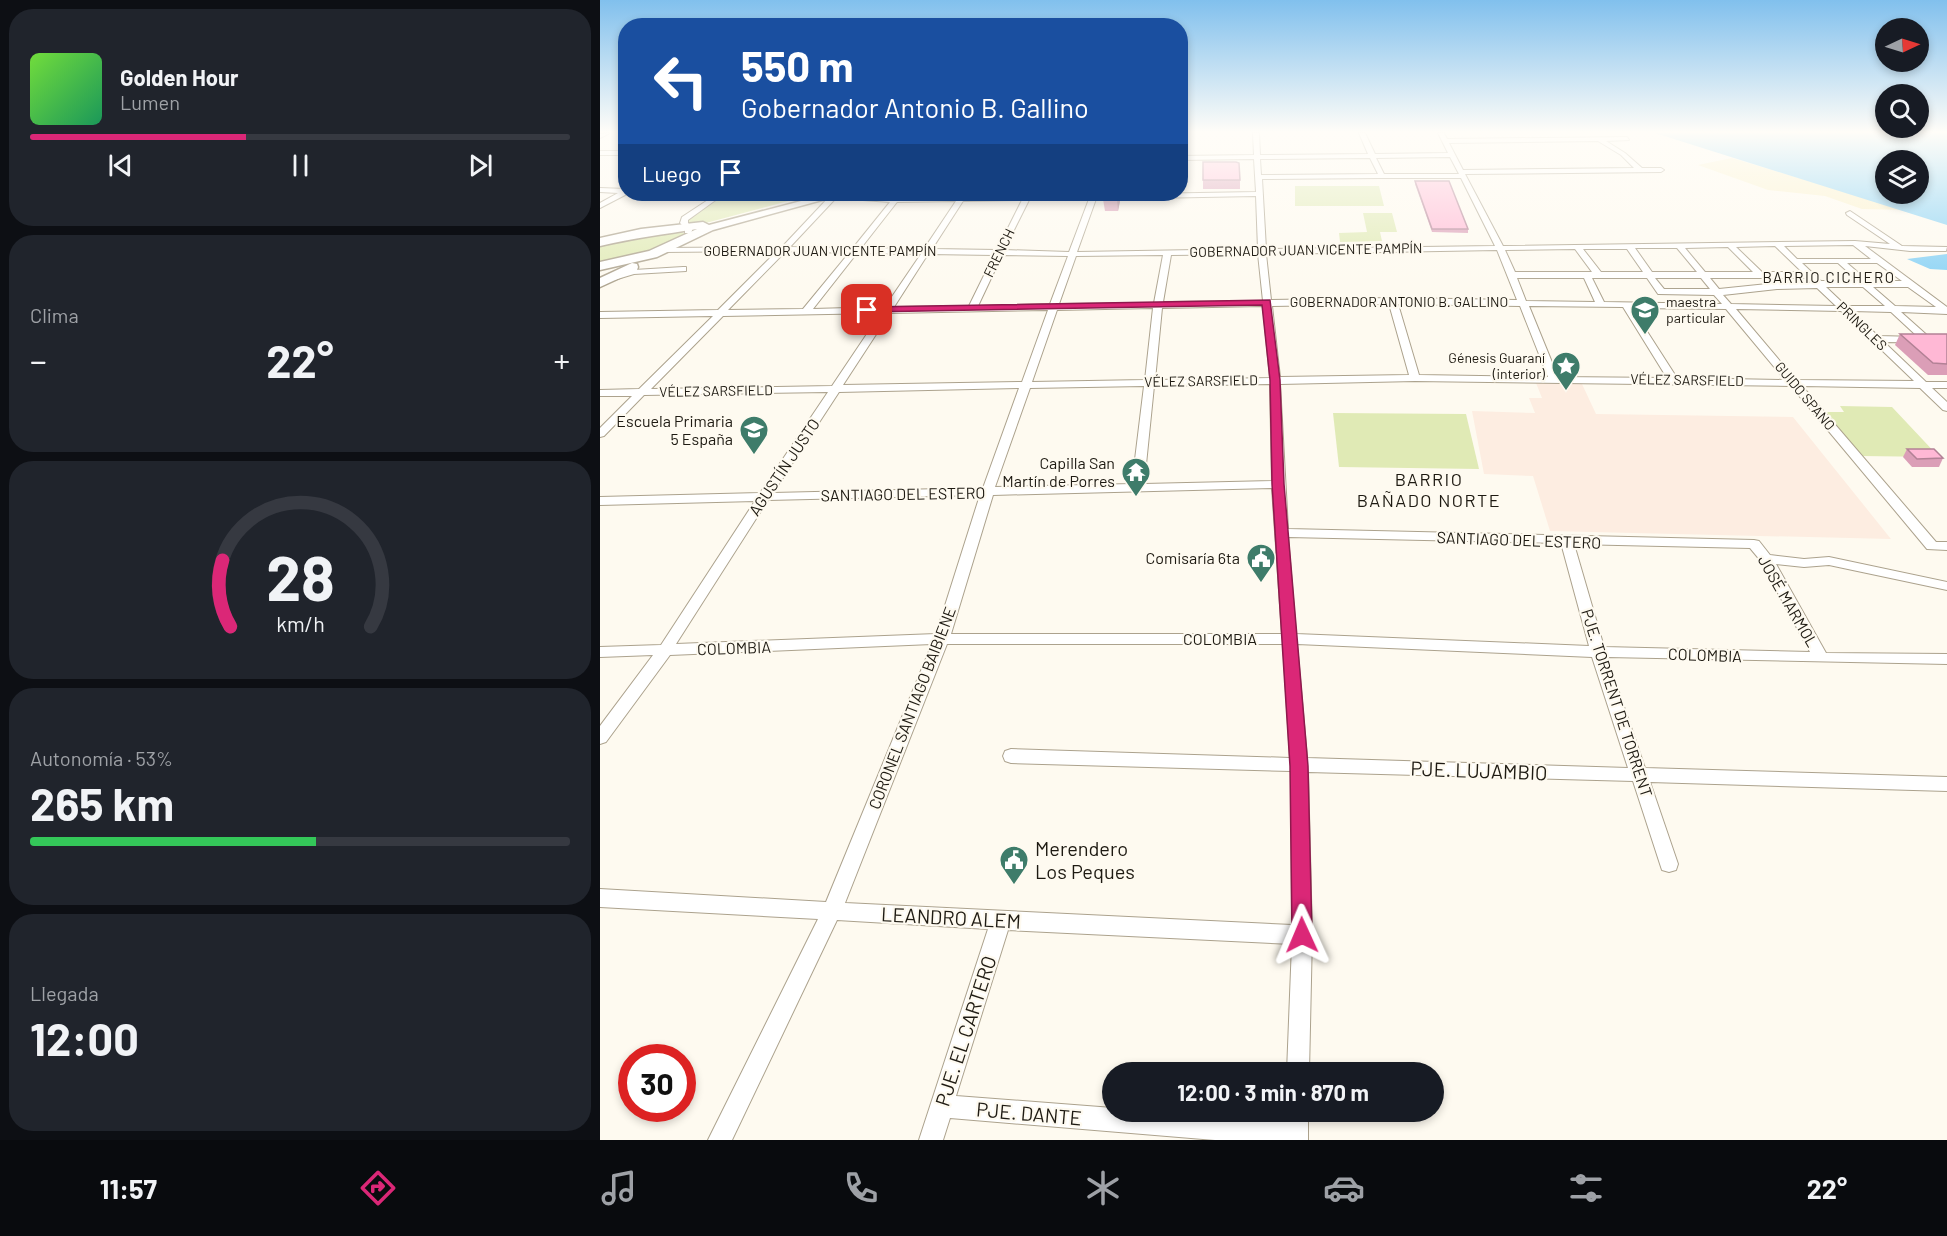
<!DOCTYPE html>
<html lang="es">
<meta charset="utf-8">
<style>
body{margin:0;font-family:Barlow,sans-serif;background:#20242c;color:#f1f3f6;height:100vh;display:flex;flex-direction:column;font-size:22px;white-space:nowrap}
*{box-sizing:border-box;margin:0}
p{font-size:20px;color:#9ea1a6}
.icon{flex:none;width:33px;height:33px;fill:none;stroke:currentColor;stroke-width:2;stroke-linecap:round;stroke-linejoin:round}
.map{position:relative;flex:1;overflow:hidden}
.panel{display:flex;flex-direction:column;gap:9px;padding:9px;background:#0d0f14;width:600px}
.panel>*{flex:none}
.hud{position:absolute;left:18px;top:18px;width:570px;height:183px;border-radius:24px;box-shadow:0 3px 9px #0003;background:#1a4fa0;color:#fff;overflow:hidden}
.needle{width:39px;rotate:86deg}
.controls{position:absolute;left:1275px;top:18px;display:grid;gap:12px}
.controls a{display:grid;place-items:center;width:54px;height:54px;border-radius:50%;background:#171b24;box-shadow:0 3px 9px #0003;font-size:30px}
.speed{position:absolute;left:18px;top:1044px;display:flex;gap:12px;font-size:30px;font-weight:700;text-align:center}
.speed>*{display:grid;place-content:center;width:78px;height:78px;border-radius:50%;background:#171b24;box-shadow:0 3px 9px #0003;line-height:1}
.speed .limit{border:9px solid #d22;background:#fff;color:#111}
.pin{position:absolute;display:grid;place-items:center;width:51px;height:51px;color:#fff;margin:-26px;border-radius:12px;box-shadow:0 3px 9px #0006}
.me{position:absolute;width:66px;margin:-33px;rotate:359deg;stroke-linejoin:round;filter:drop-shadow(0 0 4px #0008)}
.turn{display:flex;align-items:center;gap:21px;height:126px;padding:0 24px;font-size:27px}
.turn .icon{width:78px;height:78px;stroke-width:2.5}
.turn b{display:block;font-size:42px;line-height:51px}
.then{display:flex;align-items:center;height:57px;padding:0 24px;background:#0003;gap:12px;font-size:22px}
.big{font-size:45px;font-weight:700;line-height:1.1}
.panel .tile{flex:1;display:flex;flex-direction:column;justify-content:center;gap:9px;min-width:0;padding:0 21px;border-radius:24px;background:#20242c}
.panel .dial{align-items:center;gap:0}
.dial svg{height:156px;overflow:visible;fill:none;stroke:#363941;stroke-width:7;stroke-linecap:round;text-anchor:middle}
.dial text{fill:#f1f3f6;stroke:none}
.song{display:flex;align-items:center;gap:18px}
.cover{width:72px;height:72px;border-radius:9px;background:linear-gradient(135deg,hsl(100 70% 55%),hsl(150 70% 35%))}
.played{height:6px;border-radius:3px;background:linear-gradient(90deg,#db2777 40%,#363941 40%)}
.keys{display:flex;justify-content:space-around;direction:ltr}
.heat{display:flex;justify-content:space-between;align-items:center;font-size:33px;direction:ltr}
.charge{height:9px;border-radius:4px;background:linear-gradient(90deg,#34c759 53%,#363941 0)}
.trip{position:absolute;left:502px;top:1062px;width:342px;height:60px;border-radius:30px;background:#171b24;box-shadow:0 3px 9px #0003;font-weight:700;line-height:60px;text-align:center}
.tab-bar{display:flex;height:96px;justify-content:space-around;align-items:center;background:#090b0e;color:#9ea1a6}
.tab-bar .icon{width:42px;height:42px}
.tab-bar .active{color:#db2777}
.tab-bar b{font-size:27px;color:#f1f3f6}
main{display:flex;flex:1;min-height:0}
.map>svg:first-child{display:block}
</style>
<main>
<section class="panel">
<div class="tile">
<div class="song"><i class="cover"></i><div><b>Golden Hour</b><p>Lumen</p></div></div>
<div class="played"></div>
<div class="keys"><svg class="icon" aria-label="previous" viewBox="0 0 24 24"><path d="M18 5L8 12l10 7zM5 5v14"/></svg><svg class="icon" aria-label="pause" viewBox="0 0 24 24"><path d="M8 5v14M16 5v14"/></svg><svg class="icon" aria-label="next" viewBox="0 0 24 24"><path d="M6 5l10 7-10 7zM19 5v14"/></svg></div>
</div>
<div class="tile"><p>Clima</p>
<div class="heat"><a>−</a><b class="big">22°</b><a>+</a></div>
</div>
<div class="tile dial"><svg viewBox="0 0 100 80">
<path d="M14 69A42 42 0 1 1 86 69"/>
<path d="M14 69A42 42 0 0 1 10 35" stroke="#db2777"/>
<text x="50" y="56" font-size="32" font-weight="700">28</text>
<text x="50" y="72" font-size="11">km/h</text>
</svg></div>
<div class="tile"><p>Autonomía · 53%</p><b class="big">265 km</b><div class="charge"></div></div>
<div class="tile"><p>Llegada</p><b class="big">12:00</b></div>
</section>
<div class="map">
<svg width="1347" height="1140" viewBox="0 0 1347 1140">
<rect width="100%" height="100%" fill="#fefaf0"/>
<polygon fill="#fdede1" points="936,383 982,384 996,414 1193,417 1291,539 950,531 933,476 884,474 872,411 935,413 929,398 942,398"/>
<g fill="#e0eab5">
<polygon points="695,186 779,186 784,206 695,206"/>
<polygon points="126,194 215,194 102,224 88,224 89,218"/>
<polygon points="763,213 792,213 797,232 780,232 782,241 740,242 739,233 767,232"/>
<polygon points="78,231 86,234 73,245 0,264 0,244"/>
<polygon points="1240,406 1292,407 1339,457 1261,456 1223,412 1244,412"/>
<polygon points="733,413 866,414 879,469 739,467"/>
</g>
<polygon fill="#faf1cb" points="1132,158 1305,210 1262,209 1225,196 1168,190 1098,165"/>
<g fill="#87d1f5" fill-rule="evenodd">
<path d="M1055,133H1347V225ZM1286,160H1318V194H1286Z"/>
<polygon points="1347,254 1347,270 1330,269 1307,259"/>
</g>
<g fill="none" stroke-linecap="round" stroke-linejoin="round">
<g stroke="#aca28d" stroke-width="2">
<g id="minor">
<polygon points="9,133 8,134 0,138 0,134"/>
<path d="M653,133H659L660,155L768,154L759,133H765L775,154L848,153L838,133H844L847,139L1027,137L1029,140L1006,141L1025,153L1042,168H1061L1064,170L1061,172L865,174L903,246L1255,241L1290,244L1247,215L1246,213L1250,211L1302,246L1347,247L1346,251H1310L1265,246L1347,307V314L1301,312L1329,337H1347V343L1284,342L1326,382H1347V388H1332L1347,402V411L1343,410L1320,388L1202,386L1336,542H1347V550L1327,549L1191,386L815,381L680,384L688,529L1154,540L1159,541L1170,555L1204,559L1229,557L1347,582V590L1229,565L1204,567L1176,564L1226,653L1347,654V664L1007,657L1045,768L1347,777V791L1050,782L1078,864L1076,870L1069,872L1062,870L1060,864L1033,781L708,772L712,935L709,1072H687L692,944L408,930L356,1096L513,1108V1112H550L685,1122L686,1112H708V1140H615L350,1118L343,1140H319L388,929L237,920L132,1140H108L218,919L0,907V889L226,902L332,644L70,655L6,742L0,744V726L53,655L0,657V647L61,645L155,501L0,505V497L160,493L228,392L44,395L4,436L0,437V428L32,396H0V390L39,389L113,316L0,318V312L118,310L177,251L65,252L61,250L62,248L182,247L229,197L222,194L295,198L359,197L361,194H367L366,197L656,192L654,159L580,160V156L654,155ZM998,141L1021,155L1034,168L863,170L849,143ZM850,157L859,174H784L776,158ZM770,158L778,174L661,175L660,159ZM780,178H861L895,246L666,249L662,179ZM656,196L658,249L477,252L496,199ZM236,198L290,202L253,248L190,247ZM489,199L469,252L404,250L429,200ZM422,200L397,250L332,249L363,201ZM356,201L324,249L261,248L297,202ZM1253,245L1271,259H1197L1184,246ZM1175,246L1202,272H1162L1136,247ZM1128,247L1153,272H1105L1085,248ZM1035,248H1077L1097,272H1052ZM975,249L992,272H915L905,250ZM983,249H1027L1043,272H1001ZM897,250L917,300L793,298L671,300L666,254ZM186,251L249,253L203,309L128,310ZM257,253L321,254L285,307L213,309ZM328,254L394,255L369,306L294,307ZM658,254L663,301L563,302L571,255ZM402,255L468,256L450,304L378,306ZM563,255L554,303L459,304L476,256ZM1202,263H1238L1258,281H1221ZM1247,263H1277L1302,281H1268ZM917,278H984L995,302L926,301ZM992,278H1047L1058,294L1114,295L1122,304L1004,302ZM1055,278H1101L1110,289H1064ZM1110,278H1207L1212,283H1177L1119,289ZM1226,287H1263L1285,306H1246ZM1273,287H1308L1336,307L1295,306ZM1217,288L1236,306L1131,304L1123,295L1177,289ZM789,304L809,375L680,377L672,306ZM798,304L920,306L948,377L819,375ZM663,306L670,378L555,380L562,308ZM929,306L1023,307L1067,378L958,377ZM553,308L545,380L432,382L457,310ZM1032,308L1126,309L1185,380L1077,378ZM1136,309L1241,311L1314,381L1196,380ZM448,310L422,382L243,385L290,313ZM1252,311L1291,312L1318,337L1278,336ZM281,313L232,386L51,389L123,316ZM670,384L672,481L544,484L554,386ZM544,386L532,484L395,487L430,388ZM419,388L383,488L173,493L239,392ZM672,488L682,634H351L393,495ZM380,495L336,634L76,644L168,500ZM688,537L961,543L989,646L696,634ZM974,544L1150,548L1160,560L1210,652L1004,647ZM347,644H683L690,758L411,749L405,751L403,756L405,761L411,763L691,771L692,925L245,903ZM697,644L992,657L1028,768L707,758Z"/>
<rect x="0" y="151" width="26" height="4"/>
<polygon points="0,188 26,189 27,194 0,208 0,203 18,193 0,192"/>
<polygon points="117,194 124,194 88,220 88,223 93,228 91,233 85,233 85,228 80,223 82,217"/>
<polygon points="83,267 86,267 86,271 34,274 14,280 10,277 34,270"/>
</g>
</g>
<g stroke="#aca28d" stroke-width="3">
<g id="primary">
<path d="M228,194H244L113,230L57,257L0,270V262L49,251L97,229C66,234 32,238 0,246V238L41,229L103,222L109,225Z"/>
<polygon points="32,263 37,264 38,267 37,270 0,287 0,278"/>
</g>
</g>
<use href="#minor" fill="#fff" fill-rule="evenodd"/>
<use href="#primary" fill="#fff" fill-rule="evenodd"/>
</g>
<g fill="#db9eb7">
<rect x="603" y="180" width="37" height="9"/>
<polygon points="815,181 868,229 868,233 832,232 815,184"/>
<polygon points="520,194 520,201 518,211 505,211 503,199"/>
<polygon points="1300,334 1347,334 1347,375 1328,375 1295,345"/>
<polygon points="1307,449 1343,458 1339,467 1312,467 1303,457"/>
</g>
<polygon fill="#b28195" points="518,194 520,194 520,201 518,211 517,199"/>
<g fill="#ffb8d5" stroke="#b28195" stroke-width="1.5">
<polygon points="603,162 636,162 639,163 640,180 603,180"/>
<polygon points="815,181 849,181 868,229 832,229"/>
<polygon points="505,194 518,194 517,199 503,199"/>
<polygon points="1300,334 1347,334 1347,364 1333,363"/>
<polygon points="1307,449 1334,449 1343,458 1317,459"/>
</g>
<linearGradient id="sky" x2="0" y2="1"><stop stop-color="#81c0ed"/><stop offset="0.45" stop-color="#fffdf8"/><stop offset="1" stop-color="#fffdf8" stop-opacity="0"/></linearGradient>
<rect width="1347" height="293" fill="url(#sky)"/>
<polygon fill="#db2777" stroke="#8e194d" stroke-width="1.5" points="670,300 680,380 684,484 708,766 712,935 710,941 702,944 695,941 692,935 690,766 672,484 670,380 662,305 267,312 262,310 267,307"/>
<defs>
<g id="university-pin" transform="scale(1.5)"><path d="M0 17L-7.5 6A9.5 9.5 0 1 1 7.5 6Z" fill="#3e7c6a" stroke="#fefaf0"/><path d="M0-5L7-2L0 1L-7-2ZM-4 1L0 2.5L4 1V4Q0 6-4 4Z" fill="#fff"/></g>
<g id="sight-pin" transform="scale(1.5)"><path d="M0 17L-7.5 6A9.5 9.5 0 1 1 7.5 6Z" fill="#3e7c6a" stroke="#fefaf0"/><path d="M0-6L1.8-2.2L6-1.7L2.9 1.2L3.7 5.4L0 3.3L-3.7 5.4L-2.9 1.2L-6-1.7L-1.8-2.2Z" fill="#fff"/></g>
<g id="school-pin" transform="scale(1.5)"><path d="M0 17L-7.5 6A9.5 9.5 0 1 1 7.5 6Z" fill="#3e7c6a" stroke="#fefaf0"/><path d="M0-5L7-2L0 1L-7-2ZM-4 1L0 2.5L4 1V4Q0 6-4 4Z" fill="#fff"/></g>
<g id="temple-pin" transform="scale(1.5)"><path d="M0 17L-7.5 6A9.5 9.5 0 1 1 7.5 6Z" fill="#3e7c6a" stroke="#fefaf0"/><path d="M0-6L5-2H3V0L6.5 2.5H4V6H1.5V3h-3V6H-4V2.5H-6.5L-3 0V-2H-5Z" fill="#fff"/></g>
<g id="civic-pin" transform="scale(1.5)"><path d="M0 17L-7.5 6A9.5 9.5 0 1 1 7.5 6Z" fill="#3e7c6a" stroke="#fefaf0"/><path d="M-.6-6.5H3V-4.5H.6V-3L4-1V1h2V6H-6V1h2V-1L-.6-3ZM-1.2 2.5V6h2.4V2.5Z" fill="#fff"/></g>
</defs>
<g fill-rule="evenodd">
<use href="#university-pin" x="1045" y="310"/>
<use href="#sight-pin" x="966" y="366"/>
<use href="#school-pin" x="154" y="430"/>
<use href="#temple-pin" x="536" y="472"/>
<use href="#civic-pin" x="661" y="558"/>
<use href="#civic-pin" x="414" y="860"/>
</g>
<g text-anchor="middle" stroke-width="4.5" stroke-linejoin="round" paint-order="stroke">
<g font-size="14" fill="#1e1a12" stroke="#fefaf0">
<text transform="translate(706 250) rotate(-1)" y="5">GOBERNADOR JUAN VICENTE PAMPÍN</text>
<text x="220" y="256">GOBERNADOR JUAN VICENTE PAMPÍN</text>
<text transform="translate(399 253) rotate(-64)" y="5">FRENCH</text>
<text x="799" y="307">GOBERNADOR ANTONIO B. GALLINO</text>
<text transform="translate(1262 326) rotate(44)" y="5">PRINGLES</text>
<text transform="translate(1087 380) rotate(1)" y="5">VÉLEZ SARSFIELD</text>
<text transform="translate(601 381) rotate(-1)" y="5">VÉLEZ SARSFIELD</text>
<text transform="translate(116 391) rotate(-1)" y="5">VÉLEZ SARSFIELD</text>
<text transform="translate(1205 396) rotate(50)" y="5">GUIDO SPANO</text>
</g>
<g font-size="14" fill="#1e1a12" stroke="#fefaf0" text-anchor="start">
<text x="1066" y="307">maestra<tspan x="1066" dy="16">particular</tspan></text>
<text x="945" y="363" text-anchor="end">Génesis Guaraní<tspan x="945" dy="16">(interior)</tspan></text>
</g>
<g font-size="15" letter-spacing="1.5" fill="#1e1a12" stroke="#fefaf0">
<text x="1229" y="283">BARRIO CICHERO</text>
</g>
<g font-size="16" fill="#1e1a12" stroke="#fefaf0" text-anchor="end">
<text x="133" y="427">Escuela Primaria<tspan x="133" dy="18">5 España</tspan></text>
<text x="515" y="469">Capilla San<tspan x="515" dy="18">Martín de Porres</tspan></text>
<text x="640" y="564">Comisaría 6ta</text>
</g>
<g font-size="16" fill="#1e1a12" stroke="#fefaf0">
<text transform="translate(184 467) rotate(-56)" y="6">AGUSTÍN JUSTO</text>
<text transform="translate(303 494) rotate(-1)" y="6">SANTIAGO DEL ESTERO</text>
<text transform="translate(919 540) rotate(2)" y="6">SANTIAGO DEL ESTERO</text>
<text transform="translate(1188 601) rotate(60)" y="6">JOSÉ MARMOL</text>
<text x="620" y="645">COLOMBIA</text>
<text transform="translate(134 648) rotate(-2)" y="6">COLOMBIA</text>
<text transform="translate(1105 655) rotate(2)" y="6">COLOMBIA</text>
<text transform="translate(1017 703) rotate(72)" y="6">PJE. TORRENT DE TORRENT</text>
<text transform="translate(312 708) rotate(-69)" y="6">CORONEL SANTIAGO BAIBIENE</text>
</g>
<g font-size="18" letter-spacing="1.5" fill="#1e1a12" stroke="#fefaf0">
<text x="829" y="486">BARRIO<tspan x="829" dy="21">BAÑADO NORTE</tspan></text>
</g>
<g font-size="20" fill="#1e1a12" stroke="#fefaf0">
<text transform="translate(879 771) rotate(2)" y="7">PJE. LUJAMBIO</text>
<text transform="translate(351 918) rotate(3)" y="7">LEANDRO ALEM</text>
<text transform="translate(366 1031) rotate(-72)" y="7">PJE. EL CARTERO</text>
<text transform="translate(429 1114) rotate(5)" y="7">PJE. DANTE</text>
</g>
<g font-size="20" fill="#1e1a12" stroke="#fefaf0" text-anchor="start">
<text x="435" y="856">Merendero<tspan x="435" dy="23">Los Peques</tspan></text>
</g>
</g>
</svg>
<div class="controls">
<a><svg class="needle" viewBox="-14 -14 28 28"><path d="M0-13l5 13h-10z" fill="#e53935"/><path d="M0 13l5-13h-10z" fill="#9ea1a6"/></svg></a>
<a><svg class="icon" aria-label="search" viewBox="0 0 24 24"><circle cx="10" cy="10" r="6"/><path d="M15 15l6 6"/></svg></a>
<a><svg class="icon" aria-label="layers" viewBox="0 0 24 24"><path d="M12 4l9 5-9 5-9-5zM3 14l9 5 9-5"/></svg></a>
</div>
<div class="speed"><div class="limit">30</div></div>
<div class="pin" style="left:267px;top:310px;background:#d93025"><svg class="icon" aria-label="arrive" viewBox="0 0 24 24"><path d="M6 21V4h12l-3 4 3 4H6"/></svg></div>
<svg class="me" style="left:702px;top:935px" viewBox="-20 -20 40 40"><path d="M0-17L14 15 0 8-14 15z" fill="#db2777" stroke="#fff" stroke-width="4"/></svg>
<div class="trip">12:00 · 3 min · 870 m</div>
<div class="hud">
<div class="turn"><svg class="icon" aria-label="left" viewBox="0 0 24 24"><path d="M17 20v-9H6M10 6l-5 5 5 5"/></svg><div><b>550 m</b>Gobernador Antonio B. Gallino</div></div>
<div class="then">Luego<svg class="icon" aria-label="arrive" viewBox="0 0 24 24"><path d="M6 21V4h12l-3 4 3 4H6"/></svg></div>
</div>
</div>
</main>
<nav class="tab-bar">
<b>11:57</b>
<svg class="icon active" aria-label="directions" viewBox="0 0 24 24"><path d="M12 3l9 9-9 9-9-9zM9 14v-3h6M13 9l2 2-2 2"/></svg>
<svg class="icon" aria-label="music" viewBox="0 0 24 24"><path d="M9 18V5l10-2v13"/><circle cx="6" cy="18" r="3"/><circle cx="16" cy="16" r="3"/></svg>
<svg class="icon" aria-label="phone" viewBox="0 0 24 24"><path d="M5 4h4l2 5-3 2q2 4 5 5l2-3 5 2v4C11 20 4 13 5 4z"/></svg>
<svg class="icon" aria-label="climate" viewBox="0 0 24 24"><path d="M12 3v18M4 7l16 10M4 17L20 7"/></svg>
<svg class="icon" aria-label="car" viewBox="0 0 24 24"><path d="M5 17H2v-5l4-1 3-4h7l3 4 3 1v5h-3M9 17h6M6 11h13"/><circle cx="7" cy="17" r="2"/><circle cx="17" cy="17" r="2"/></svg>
<svg class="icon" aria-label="filters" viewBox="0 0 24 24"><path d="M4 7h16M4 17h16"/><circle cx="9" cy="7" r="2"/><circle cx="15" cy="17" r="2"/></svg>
<b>22°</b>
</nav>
